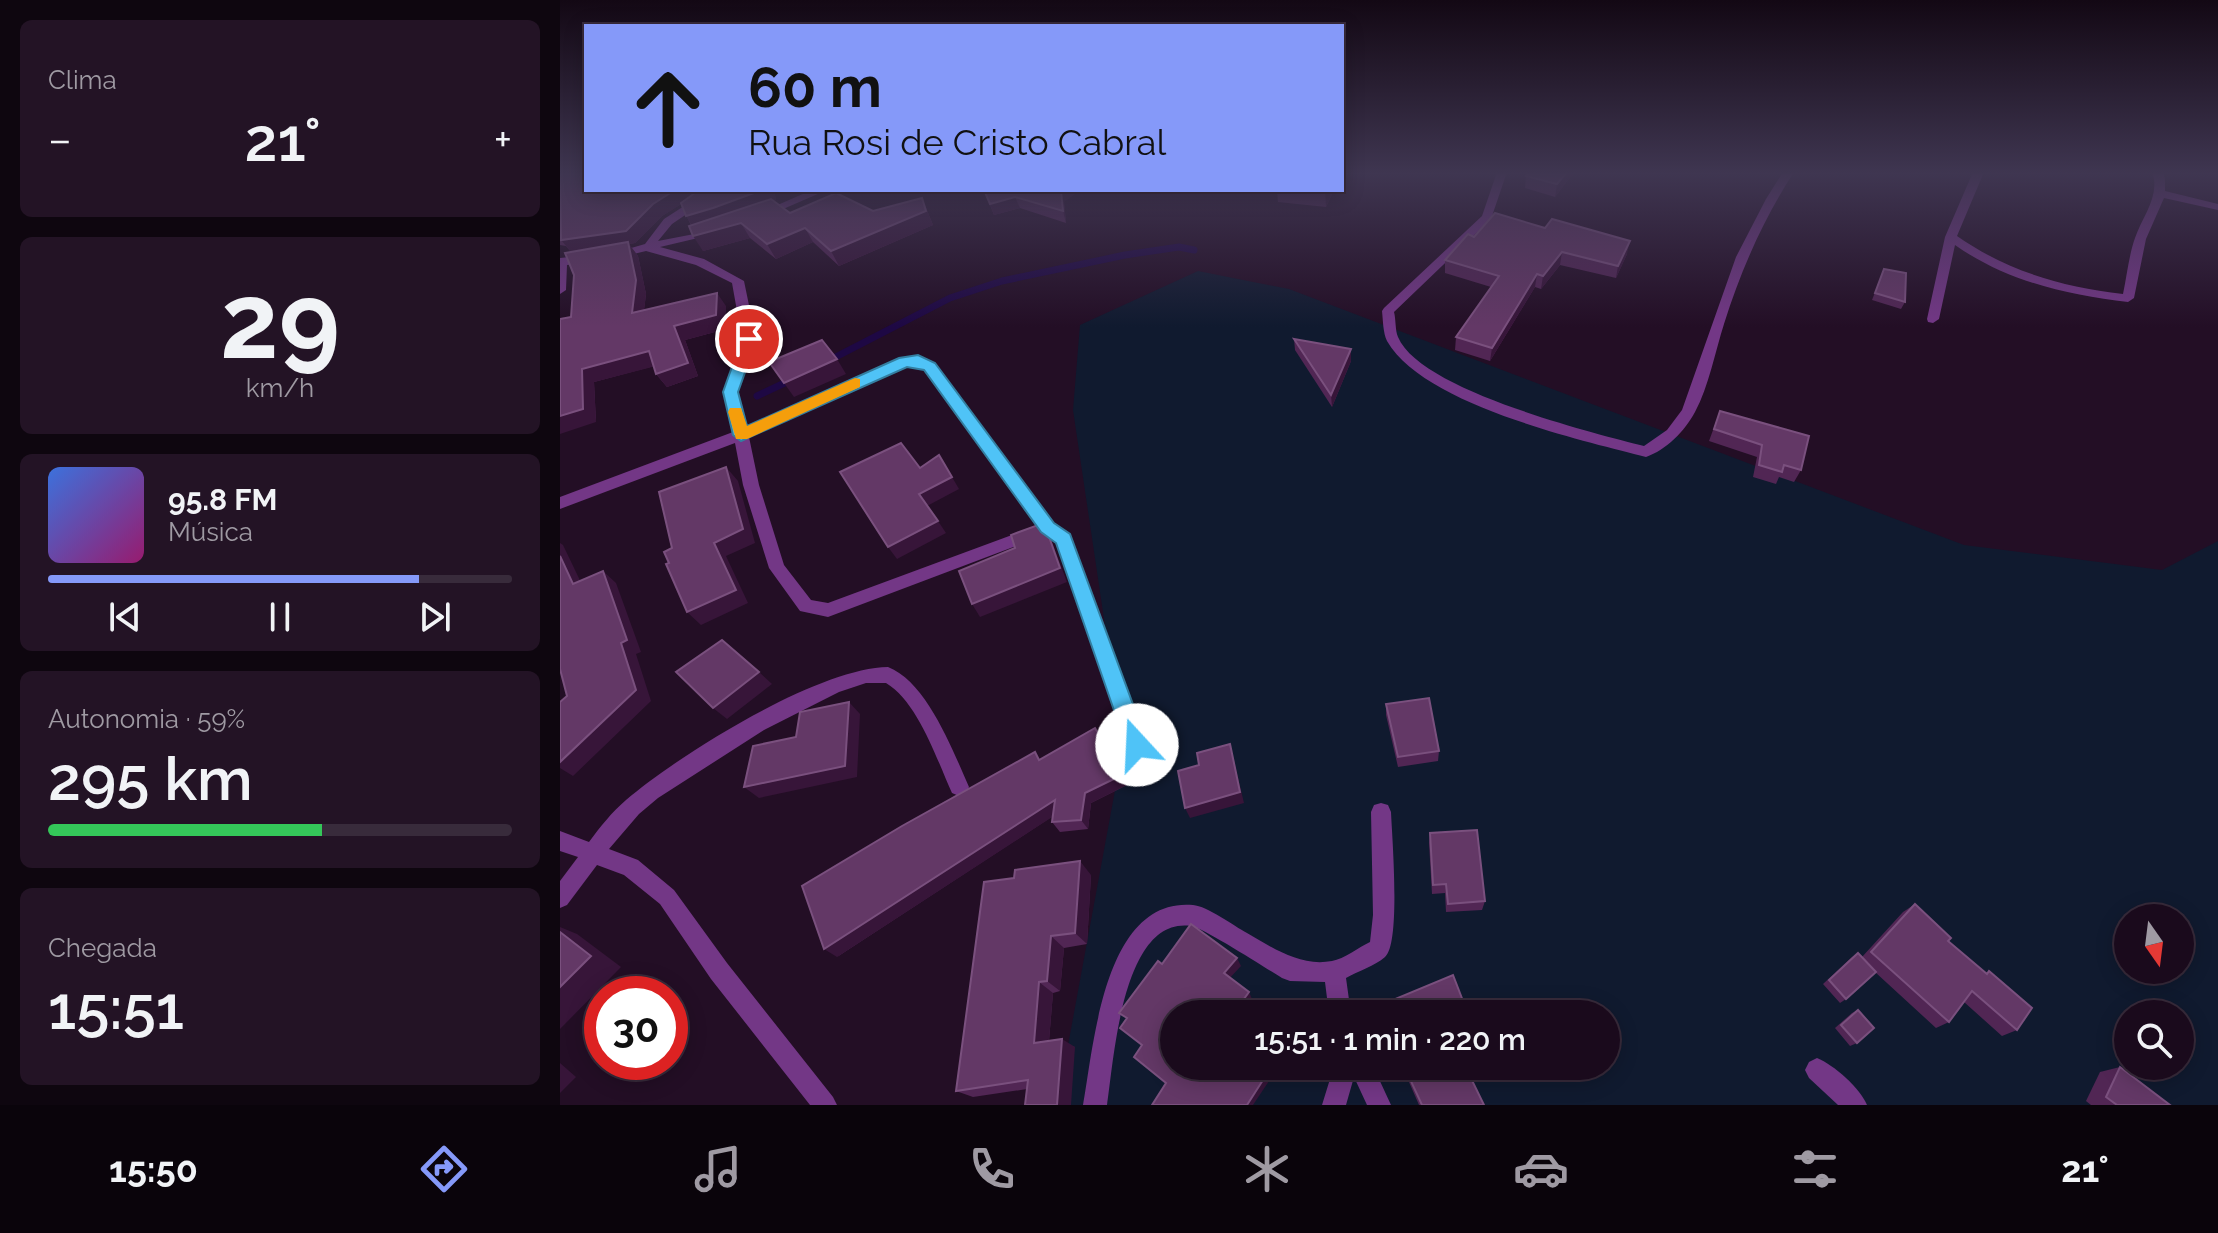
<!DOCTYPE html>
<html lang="pt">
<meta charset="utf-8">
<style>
body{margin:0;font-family:Raleway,sans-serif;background:#231325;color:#f1f3f6;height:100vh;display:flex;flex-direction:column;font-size:30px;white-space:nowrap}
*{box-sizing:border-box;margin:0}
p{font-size:26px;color:#9f9aa3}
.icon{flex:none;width:44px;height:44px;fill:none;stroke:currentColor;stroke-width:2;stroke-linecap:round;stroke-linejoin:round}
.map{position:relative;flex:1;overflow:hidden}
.sheet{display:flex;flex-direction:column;gap:20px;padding:20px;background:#0e060f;width:560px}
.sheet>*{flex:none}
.top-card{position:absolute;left:24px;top:24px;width:760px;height:168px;border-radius:0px;box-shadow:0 4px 20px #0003,0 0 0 2px #382b3b;background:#8599f9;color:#111;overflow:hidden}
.needle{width:52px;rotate:166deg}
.fabs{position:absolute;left:1554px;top:904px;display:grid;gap:16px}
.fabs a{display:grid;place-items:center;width:80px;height:80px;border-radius:50%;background:#1a0a1c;box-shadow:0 4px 20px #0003,0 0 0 2px #382b3b;font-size:40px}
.speed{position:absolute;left:24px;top:976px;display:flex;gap:16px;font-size:40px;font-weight:700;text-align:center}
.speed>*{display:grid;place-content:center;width:104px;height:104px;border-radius:50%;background:#1a0a1c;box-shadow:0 4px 20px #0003,0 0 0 2px #382b3b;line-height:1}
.speed .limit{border:12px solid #d22;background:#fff;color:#111}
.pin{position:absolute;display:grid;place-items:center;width:68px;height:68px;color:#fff;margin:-34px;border:4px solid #fff;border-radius:50%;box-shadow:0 2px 8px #0007}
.me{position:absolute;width:88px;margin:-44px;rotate:340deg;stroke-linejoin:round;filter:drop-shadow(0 0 6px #0008)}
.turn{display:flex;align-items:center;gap:28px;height:168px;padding:0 32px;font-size:36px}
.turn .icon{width:104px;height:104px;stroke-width:2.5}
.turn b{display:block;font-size:56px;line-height:68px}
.big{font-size:60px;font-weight:600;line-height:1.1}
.sheet .widget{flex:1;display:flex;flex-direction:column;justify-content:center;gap:12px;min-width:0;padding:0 28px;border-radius:12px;background:#231325}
.sheet .dial{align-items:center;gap:0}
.dial b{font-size:104px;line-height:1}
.song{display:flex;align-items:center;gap:24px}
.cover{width:96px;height:96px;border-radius:12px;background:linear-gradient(135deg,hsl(220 70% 55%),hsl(320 70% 35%))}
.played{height:8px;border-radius:4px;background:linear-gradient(90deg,#8599f9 80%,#382b3b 80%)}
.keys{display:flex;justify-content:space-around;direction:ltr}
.heat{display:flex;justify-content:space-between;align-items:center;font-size:44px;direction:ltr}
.charge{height:12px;border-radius:6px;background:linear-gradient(90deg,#34c759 59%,#382b3b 0)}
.trip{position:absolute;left:600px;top:1000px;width:460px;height:80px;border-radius:40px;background:#1a0a1c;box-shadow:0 4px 20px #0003,0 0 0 2px #382b3b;font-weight:600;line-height:80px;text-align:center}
.menu{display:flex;height:128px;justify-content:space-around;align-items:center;background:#0a040b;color:#9f9aa3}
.menu .icon{width:56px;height:56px}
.menu .current{color:#8599f9}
.menu b{font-size:36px;color:#f1f3f6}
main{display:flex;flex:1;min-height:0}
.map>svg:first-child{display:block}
</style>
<main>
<section class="sheet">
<div class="widget"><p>Clima</p>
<div class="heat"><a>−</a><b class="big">21°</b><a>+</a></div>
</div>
<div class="widget dial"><b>29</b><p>km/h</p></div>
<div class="widget">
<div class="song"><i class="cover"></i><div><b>95.8 FM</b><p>Música</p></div></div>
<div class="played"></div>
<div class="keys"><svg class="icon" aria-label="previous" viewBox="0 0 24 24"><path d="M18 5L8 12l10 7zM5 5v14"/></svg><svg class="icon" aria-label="pause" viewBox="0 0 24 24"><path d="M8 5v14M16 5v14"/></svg><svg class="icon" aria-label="next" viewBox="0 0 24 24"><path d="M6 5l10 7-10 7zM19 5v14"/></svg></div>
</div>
<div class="widget"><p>Autonomia · 59%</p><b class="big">295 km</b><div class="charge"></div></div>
<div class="widget"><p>Chegada</p><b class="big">15:51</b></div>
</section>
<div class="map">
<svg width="1658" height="1105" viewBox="0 0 1658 1105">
<rect width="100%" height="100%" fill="#230e25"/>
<path fill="#101a2f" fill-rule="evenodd" d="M638,271L729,289L1404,545L1602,570L1658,541V1105H497L563,747L513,410L520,325ZM1568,918H1620V970H1568ZM614,1014H1046V1066H614ZM1568,1014H1620V1066H1568Z"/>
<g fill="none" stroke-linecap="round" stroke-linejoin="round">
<g stroke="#1e0844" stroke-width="7">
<polyline points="264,363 390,298 442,281 565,255 619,247 634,250"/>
<polyline points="197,396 233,379"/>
</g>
<g fill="#733786" fill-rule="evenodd">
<path d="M937,172H947L931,219L834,312C836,319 835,330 838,337C860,390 1030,432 1084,446L1107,430L1122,410L1176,257L1206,199L1223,172H1234C1203,220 1181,270 1164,324C1155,352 1149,386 1135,412C1125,431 1106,450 1086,457C1018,439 864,405 827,341C823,333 823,320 822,311L824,308L922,216Z"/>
<path d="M1413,172H1424L1397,236C1447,271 1502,287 1563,294C1567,275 1569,255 1575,238C1582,217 1601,195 1592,172H1603L1605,179V191L1658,204V210L1604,198L1586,239L1574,298L1568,302C1507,295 1446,281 1395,245L1379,319L1373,323L1368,322L1367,319L1385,237Z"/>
<polygon points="149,190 162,190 112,224 98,241 155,230 155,234 100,247 144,259 184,281 196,339 178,392 186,427 339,359 358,356 374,363 493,524 509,535 586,745 584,751 577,754 570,751 568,745 496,543 481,532 364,369 356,365 347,366 189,437 199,485 224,565 251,600 268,603 471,528 479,534 477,538 268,617 240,611 209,568 183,485 175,443 0,509 0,497 173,432 164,392 182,339 172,283 136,265 86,251 53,259 47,255 85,244 104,219"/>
<polygon points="252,190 267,190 207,216 197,214"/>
<polygon points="30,255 36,259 34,262 7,265 6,290 0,294 0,258"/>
<path d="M328,667C367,682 393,751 409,787L406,793L399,796L392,793C377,760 358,702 326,683H306L279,692L204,730L98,798L79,814L49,849L78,860L114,890L167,963L273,1097L277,1105H250L151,979L100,904L64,875L37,865L7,905L0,908V881L18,857L0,851V831L29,842C40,827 52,812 66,800C120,754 258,668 328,667Z"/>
<path d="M821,803L828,805L831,812C832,836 841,944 825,957C815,966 798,971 786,978L791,1014H769L765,982L730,981L722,978C707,969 644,928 631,926C562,916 554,1060 547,1105H523C534,1045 544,897 633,905C647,906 674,926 687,933C713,948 740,967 772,961C784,959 799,947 810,942L813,915L811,812L814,805Z"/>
<path d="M1257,1058C1274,1065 1300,1088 1307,1105H1278L1249,1078L1245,1070L1249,1062Z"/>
<polygon points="774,1066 813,1066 831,1105 807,1105 794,1077 786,1105 762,1105"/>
</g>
</g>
<g fill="#512654">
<polygon points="0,172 26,190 214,190 216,200 214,201 230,213 313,211 362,198 373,225 279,266 253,242 216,259 190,238 143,251 121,204 102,216 75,243 69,244 78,256 86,294 84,310 166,306 166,329 125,340 138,376 107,387 96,374 94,366 34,382 36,422 11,317 14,275 11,252 6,246 0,245"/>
<polygon points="969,172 1014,172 995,197 965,188 966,176"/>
<polygon points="424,190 504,202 506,223 460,208 434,215"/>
<polygon points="717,190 774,190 766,207 718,202"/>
<polygon points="914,237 1067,254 1056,278 1000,265 981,289 975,287 930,361 895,350 896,337 931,287 885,273 885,260"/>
<polygon points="1324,269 1345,302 1341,309 1312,300"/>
<polygon points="734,339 791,349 791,361 772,407 735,350"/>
<polygon points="1160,411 1241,470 1234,482 1219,477 1216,484 1193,477 1197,457 1149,441"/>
<polygon points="826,704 879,751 878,761 838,767 826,715"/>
<polygon points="480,760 567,785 531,803 528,829 500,832 492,822 493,816 277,957"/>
<polygon points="870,833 925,901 922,910 886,912 885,893 872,894 869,843"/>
<polygon points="531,875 527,944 504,948 500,991 493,993 489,1041 515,1047 467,1089 413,1097 396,1091 424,882"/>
<polygon points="1355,904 1388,941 1425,973 1429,971 1457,1030 1442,1036 1404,1002 1389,1022 1376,1028 1315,972 1286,999 1280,1003 1263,984 1292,957 1298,953 1302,957 1343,912"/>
<polygon points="1298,1010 1297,1043 1290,1046 1275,1028 1292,1013"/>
<polygon points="847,1066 905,1066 924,1105 859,1105 849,1082 849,1077 851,1076"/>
<polygon points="1560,1067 1610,1105 1531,1105 1526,1101 1540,1072"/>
</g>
<g fill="#371539">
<polygon points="1007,172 1014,172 995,197 997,184"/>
<polygon points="115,190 144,190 102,216 75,243 69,244 78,256 86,294 82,327 12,253 1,240 93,204"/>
<polygon points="202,190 214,190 216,200 161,221 134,229 126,216"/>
<polygon points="502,190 521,190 504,202 506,223 503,211 501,191"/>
<polygon points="765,190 774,190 766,207"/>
<polygon points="455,197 460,208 434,215 430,204"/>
<polygon points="362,198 373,225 279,266 271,251"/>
<polygon points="181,223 190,238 143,251 133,236"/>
<polygon points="245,228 253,242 216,259 207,244"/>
<polygon points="1070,241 1067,254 1056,278 1058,266"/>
<polygon points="1002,252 1000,265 981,289 983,276"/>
<polygon points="977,274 975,287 930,361 932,348"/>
<polygon points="157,293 166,306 166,329 125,340 138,376 107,387 96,374 114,326"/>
<polygon points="791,349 791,361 772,407 771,395"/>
<polygon points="89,351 100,365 34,382 36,422 0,434 0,416 22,369"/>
<polygon points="277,359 286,374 234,397 224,383"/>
<polygon points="166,467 178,481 195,543 166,556 188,603 141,625 127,612 154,543"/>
<polygon points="392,477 399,489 367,506 359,494"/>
<polygon points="378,521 386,533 337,559 328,547"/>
<polygon points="487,531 493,545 507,582 420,617 412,604"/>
<polygon points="0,543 3,545 27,595 13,584 0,556"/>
<polygon points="43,571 56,583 81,652 76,654 91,701 13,776 0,768 0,762 61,643"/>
<polygon points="199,672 212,684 167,719 153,708"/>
<polygon points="289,702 300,714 297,777 199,798 184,787"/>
<polygon points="670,744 684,803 630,818 625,808"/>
<polygon points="562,775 567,785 531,803 528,829 521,820 525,793"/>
<polygon points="495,800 503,810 277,957 264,949"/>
<polygon points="520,861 531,875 527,944 515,933"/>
<polygon points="0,927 17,934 61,967 0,1029"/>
<polygon points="491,936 504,948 500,991 487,981"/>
<polygon points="677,958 681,966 668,980 664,973"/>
<polygon points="479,982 493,993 488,1052 474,1043"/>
<polygon points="689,992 692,999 681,1014 673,1014"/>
<polygon points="502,1039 515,1047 511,1105 497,1105"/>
<polygon points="0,1063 16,1077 0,1093"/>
<polygon points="712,1066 719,1066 693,1105 687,1105"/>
</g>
<g fill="#633866" stroke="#7a507e" stroke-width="2">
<polygon points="0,172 26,172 26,190 115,190 93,204 66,231 1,240"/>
<polygon points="969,172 1007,172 997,184 966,176"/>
<polygon points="139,190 202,190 153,208 126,216 121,203"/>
<polygon points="424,190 502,190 501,191 503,211 455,197 430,204"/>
<polygon points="276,193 313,211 362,198 366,211 271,251 245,228 207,244 181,223 133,236 129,226 211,199 230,213"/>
<polygon points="935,213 985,228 992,219 1070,241 1058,266 1002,252 983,276 977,274 932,348 896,337 939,276 885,260 908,234 914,237"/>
<polygon points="68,242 76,280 72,313 157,293 156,315 114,326 128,363 96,374 89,351 22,369 23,409 0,416 0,319 11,317 14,275 5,253"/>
<polygon points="1324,269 1346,273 1345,302 1315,293"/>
<polygon points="734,339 791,349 771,395"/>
<polygon points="262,340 277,359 224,383 209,362"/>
<polygon points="1160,411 1249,436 1241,470 1224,465 1222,472 1199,465 1202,445 1154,429"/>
<polygon points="341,443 360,468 379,455 392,477 359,494 378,521 328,547 280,472"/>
<polygon points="166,467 183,529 154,543 176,590 127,612 106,564 109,563 104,552 112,548 99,492"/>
<polygon points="478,525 487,531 500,568 412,604 399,571 455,548 451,535"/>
<polygon points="0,556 13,584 43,571 67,640 61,643 76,690 0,762 0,702 7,696 0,669"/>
<polygon points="162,640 199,672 153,708 116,672"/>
<polygon points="869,698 879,751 838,757 826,704"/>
<polygon points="289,702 285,766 184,787 193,746 236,737 240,712"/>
<polygon points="535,728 562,775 525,793 521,820 492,822 495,800 264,949 242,886 342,826 475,752 479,760"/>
<polygon points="670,744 680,792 625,808 618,771 639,765 637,753"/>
<polygon points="917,830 925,901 888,904 886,884 873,885 870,833"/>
<polygon points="520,861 515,933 491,936 487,981 479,982 474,1043 502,1039 497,1105 465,1105 468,1080 396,1091 424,882 454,878 455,870"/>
<polygon points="1355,904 1391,938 1388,941 1427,974 1429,971 1472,1008 1457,1030 1412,991 1389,1022 1311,952"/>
<polygon points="631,924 677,958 664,973 689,992 673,1014 614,1014 614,1066 712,1066 687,1105 592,1105 606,1083 574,1057 582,1045 560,1028 567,1018 559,1013 598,961 602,964"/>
<polygon points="0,932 31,956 0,987"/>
<polygon points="1298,953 1316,972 1286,999 1269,980"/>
<polygon points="893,975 908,1014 832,1014 828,1002"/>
<polygon points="1298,1010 1314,1028 1297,1043 1281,1025"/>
<polygon points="850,1066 905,1066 924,1105 862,1105 849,1077 853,1075"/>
<polygon points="1560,1067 1610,1105 1557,1105 1546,1097"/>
</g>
<linearGradient id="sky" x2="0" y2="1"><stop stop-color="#130814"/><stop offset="0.53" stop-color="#3f3651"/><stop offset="1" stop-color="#3f3651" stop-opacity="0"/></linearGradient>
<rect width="1658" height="327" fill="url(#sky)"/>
<polygon fill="#4fc3f7" stroke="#337fa1" stroke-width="2" points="189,334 197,339 178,392 187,426 339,358 358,355 375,363 494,523 510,534 588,745 585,752 577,755 569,752 566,745 496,543 481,532 364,370 347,367 181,441 173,435 163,392 182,339"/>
<polygon fill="#f59e0b" points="295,378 300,379 300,387 187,439 176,439 168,412 170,408 181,408 187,426"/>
</svg>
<div class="fabs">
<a><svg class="needle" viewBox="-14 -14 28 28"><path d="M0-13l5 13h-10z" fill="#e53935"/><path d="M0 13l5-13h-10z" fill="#9f9aa3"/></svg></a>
<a><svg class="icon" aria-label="search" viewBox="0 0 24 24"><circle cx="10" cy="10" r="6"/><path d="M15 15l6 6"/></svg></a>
</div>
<div class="speed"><div class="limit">30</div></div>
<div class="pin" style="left:189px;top:339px;background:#d93025"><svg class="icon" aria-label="arrive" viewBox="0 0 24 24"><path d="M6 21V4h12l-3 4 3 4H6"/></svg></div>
<svg class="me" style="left:577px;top:745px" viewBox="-20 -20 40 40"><circle r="19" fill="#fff"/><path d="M0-13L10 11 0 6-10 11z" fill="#4fc3f7"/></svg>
<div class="trip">15:51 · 1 min · 220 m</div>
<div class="top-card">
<div class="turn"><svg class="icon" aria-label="ahead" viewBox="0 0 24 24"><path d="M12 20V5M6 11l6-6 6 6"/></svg><div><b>60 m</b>Rua Rosi de Cristo Cabral</div></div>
</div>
</div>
</main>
<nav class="menu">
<b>15:50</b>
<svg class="icon current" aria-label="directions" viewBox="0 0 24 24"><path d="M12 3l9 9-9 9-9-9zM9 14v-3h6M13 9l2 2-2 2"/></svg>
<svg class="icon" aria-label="music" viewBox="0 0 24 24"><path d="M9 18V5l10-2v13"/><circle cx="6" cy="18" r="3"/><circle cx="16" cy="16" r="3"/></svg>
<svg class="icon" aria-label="phone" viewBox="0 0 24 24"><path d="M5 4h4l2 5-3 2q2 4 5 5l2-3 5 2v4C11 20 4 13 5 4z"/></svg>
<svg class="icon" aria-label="climate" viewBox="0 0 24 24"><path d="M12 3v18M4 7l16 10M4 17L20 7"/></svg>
<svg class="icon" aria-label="car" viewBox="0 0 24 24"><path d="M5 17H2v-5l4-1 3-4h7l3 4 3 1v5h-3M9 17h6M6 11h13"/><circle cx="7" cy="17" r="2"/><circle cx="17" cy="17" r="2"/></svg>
<svg class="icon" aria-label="filters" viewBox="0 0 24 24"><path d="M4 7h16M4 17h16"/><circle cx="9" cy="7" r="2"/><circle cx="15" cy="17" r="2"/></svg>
<b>21°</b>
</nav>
